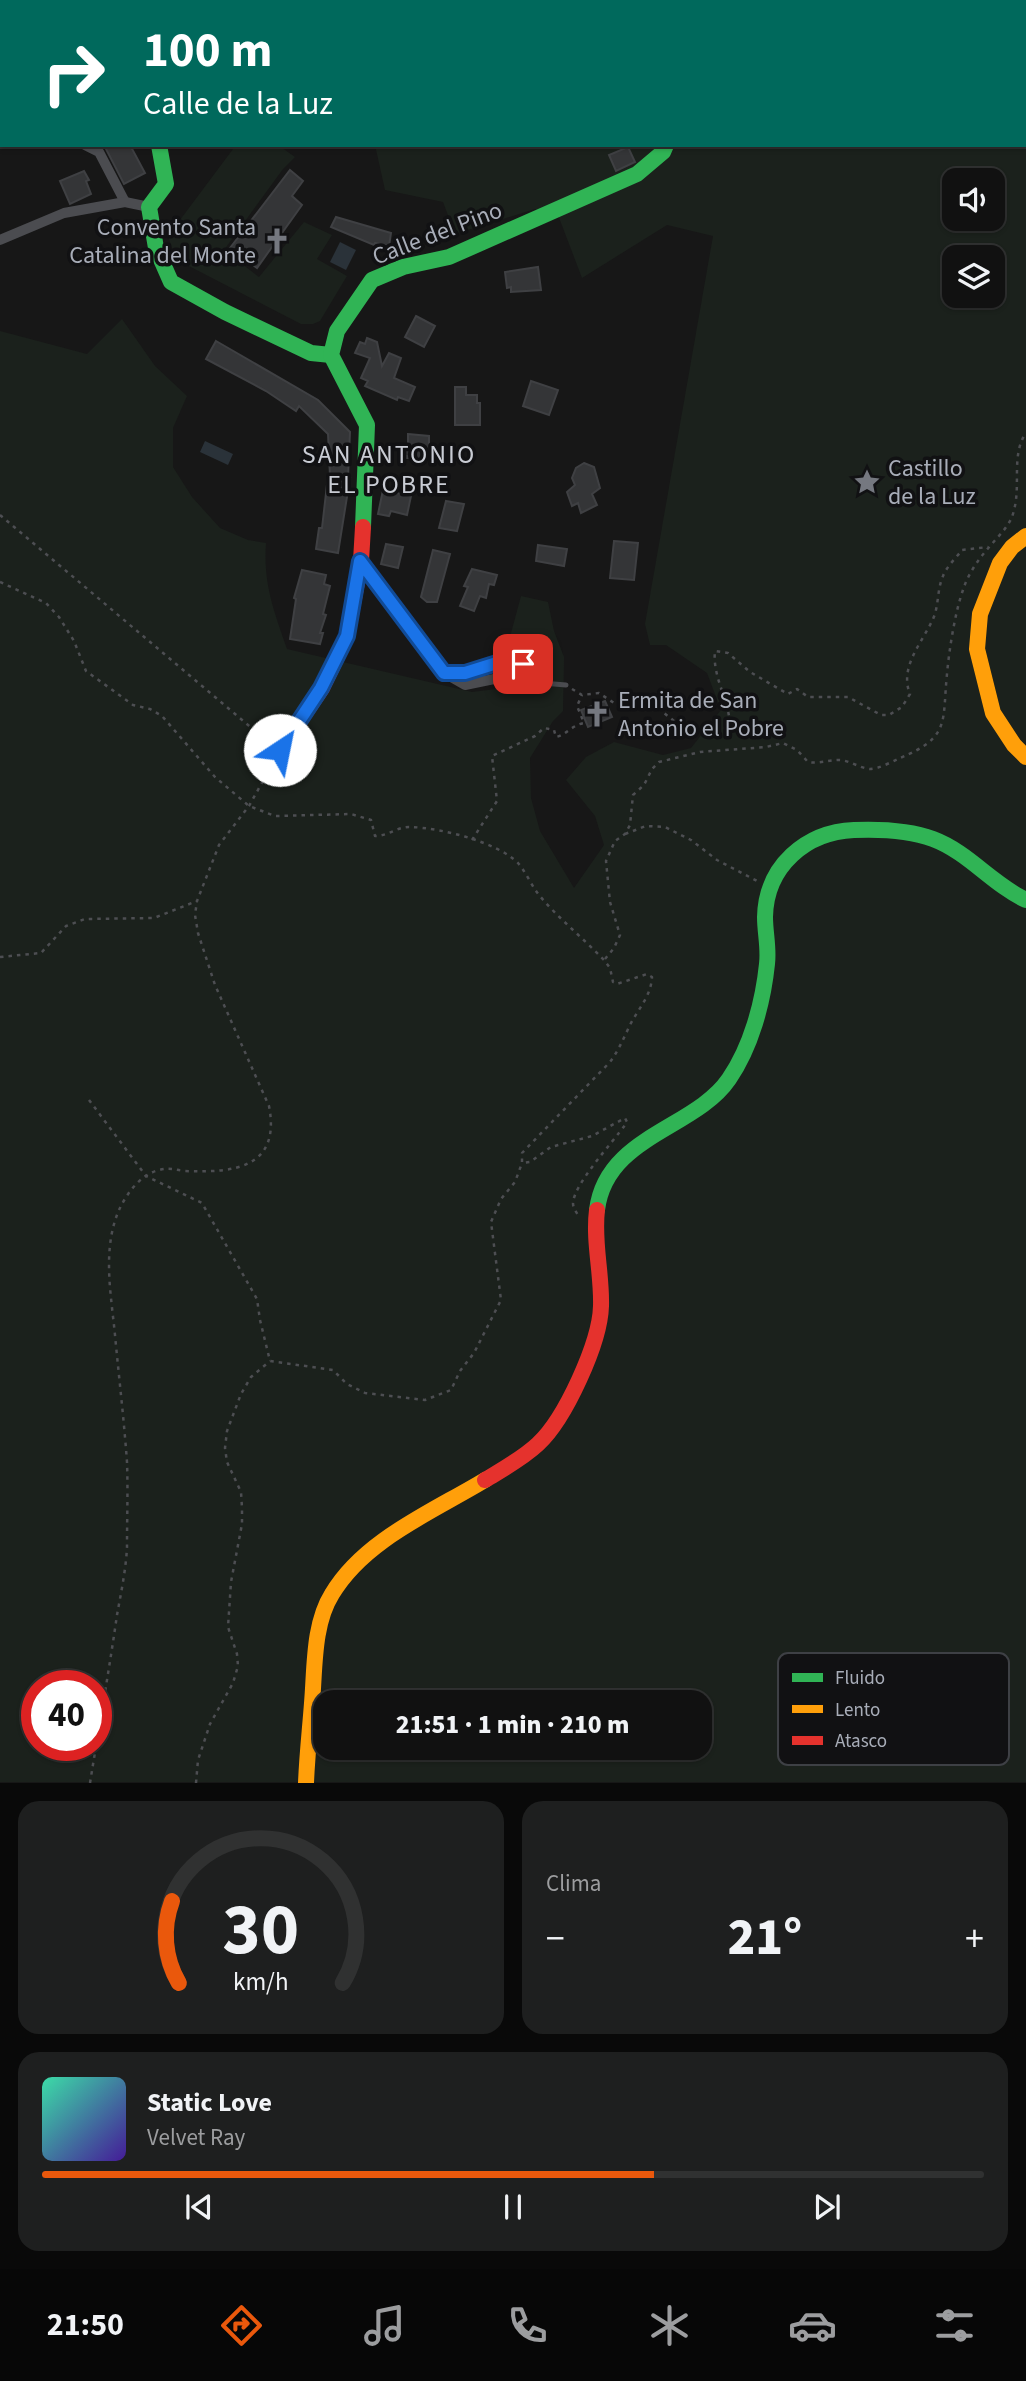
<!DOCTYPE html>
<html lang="es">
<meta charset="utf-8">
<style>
body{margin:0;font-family:"Source Sans 3",sans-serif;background:#1e1f1f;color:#f1f3f6;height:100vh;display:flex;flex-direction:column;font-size:26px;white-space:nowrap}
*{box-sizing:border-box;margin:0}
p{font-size:23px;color:#9c9d9f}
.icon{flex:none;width:38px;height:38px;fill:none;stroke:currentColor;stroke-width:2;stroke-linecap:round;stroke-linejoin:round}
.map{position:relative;height:1783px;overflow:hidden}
.sheet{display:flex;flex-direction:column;gap:18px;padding:18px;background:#090909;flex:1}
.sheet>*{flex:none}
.guide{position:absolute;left:0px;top:0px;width:1027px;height:147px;box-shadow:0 2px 5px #0004,0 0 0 2px #303131;background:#00695c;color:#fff;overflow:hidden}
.controls{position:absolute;left:942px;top:168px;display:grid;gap:14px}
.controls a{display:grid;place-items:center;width:63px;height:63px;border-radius:14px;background:#111;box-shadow:0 2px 5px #0004,0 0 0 2px #303131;font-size:35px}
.speed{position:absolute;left:21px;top:1670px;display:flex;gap:14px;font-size:35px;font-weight:700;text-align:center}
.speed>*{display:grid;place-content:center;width:91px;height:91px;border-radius:50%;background:#111;box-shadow:0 2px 5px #0004,0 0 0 2px #303131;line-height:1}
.speed .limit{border:10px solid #d22;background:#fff;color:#111}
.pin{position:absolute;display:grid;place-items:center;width:60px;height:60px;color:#fff;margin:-30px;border-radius:14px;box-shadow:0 4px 10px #0006}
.me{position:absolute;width:77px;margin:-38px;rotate:34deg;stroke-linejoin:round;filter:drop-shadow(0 0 5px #0008)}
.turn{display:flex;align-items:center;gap:24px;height:147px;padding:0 28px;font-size:32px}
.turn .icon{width:91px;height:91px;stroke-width:2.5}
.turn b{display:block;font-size:49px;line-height:60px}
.big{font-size:52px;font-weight:800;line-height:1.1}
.sheet .card{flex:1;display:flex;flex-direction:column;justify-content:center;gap:10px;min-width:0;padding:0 24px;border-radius:21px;background:#1e1f1f}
.sheet .dial{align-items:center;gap:0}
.dial svg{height:182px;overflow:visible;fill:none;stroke:#303131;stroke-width:7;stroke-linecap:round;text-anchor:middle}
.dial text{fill:#f1f3f6;stroke:none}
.song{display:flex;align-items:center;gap:21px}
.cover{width:84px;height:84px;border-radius:10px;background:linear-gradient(135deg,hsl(160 70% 55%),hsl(260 70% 35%))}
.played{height:7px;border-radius:4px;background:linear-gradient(90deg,#ea580c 65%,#303131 65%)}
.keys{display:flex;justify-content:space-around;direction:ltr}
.heat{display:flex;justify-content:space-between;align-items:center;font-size:38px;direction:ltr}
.sheet .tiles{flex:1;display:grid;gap:18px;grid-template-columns:1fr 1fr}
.card:last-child{grid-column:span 2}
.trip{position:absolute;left:313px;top:1690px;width:399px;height:70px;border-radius:21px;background:#111;box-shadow:0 2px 5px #0004,0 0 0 2px #303131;font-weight:800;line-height:70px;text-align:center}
.dock{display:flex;height:112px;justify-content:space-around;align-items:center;background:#070707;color:#9c9d9f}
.dock .icon{width:49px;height:49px}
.dock .selected{color:#ea580c}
.dock b{font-size:32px;color:#f1f3f6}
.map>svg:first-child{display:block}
</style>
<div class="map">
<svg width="1026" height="1783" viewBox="0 0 1026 1783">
<rect width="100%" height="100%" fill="#171717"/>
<g fill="#1b211c" fill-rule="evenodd">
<polygon points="167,0 669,0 668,2 166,2"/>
<path d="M837,0H1026V1782H0V331L87,354L122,319L155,366L187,396L173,428V467L192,497L220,528L248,540L266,543C263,584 274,611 287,649L472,692L496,689L521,596L548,602L554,631L564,657L563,711L553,721L530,758L531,798L540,831L574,888L604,845L595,816L566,780L586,757L614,742L663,755L691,748L721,710L707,673L666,645H650L645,624L713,236L667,225L582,278L558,215L535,209L455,234L443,202L385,190L375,145H1026V2H838ZM954,180H992V219H954ZM954,257H992V296H954ZM37,1685H96V1745H37ZM326,1703H700V1748H326Z"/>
<polygon points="236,145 278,145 295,157 283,169 224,250 259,277 304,222 332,235 317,259 347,276 320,321 313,324 301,324 185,264 174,254 168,236"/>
</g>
<g fill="#2a3239">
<polygon points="340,242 356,250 346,270 330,262"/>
<polygon points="205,441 233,454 228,465 200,452"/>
</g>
<g fill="#343537" stroke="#3f4043" stroke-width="2">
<polygon points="111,145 130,145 145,173 124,184 105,147"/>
<polygon points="628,147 635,162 616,171 609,155"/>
<polygon points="290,170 303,181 292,196 302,205 257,268 230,248"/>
<polygon points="84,171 89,180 86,181 91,194 70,204 60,181"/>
<polygon points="336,217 391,233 389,246 375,243 374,245 331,227"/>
<polygon points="538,267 541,290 511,292 511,287 507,288 505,272"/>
<polygon points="416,316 435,326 424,347 405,337"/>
<polygon points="367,338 377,342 382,366 389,353 401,358 394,378 415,387 409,401 398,397 397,400 365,386 368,381 361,378 370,358 355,353 360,342 365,344"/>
<polygon points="216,341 318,400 350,432 348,478 350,478 338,553 316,549 319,528 322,528 328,476 330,476 328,434 299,406 296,411 266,391 206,359"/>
<polygon points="531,381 558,390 549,415 523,406"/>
<polygon points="455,387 466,387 466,395 477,395 477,403 480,403 480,425 455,425"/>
<polygon points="408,434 429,436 429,458 407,458 407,456 402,456 402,446 408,445"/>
<polygon points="584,463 594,467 600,488 592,494 597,505 581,513 578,503 572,506 567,492 575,485 572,478 576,468"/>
<polygon points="383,490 411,496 407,515 391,511 389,516 378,514"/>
<polygon points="446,501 464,504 457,531 439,528"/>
<polygon points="614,541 638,543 634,580 610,578"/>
<polygon points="386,544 403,547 398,568 381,564"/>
<polygon points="538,545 567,549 564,566 536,561"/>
<polygon points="433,550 450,554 437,602 427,602 421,597"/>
<polygon points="472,569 497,575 494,585 489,584 486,598 480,596 474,611 460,606 468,587 464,586"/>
<polygon points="302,570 326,575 324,584 330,586 323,614 326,615 320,633 323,633 320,644 290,639 296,599 294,598"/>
<polygon points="605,701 612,717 588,727 581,710"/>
</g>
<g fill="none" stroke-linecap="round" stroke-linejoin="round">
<g stroke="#4d4e52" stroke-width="2.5" stroke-dasharray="3.5 5" stroke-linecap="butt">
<polyline points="0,515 267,741"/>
<path d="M0,582L46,603L59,617L74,641L86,671L133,705L150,709L162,716L215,777L249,806L275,816L351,814L371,820L375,836C389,836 398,826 411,827C441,828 497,842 518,863C526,872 531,885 539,895C558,918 583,938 604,960L610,968L613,982L617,984L647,974L652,977C651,997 637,1010 629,1027C623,1040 618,1051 610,1062L522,1153V1163L530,1162L551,1147L592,1136L625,1118L627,1122L625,1125C613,1142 574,1184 573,1203C573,1209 577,1213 580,1218"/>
<path d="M572,689L582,695L599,693L620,707L636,708L670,701L664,713L683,728L711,737L730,725C729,700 712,676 715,651L728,653L750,672L788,694L797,689L808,697H848L881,715H889L902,707L910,694C899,667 922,643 933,619C939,606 937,589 943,576C947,566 956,558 962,550L988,547"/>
<polyline points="625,834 646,826 665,827 691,840 717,860 759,882"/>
<path d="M472,840L497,801L492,756L535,736L544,728L554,730L556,737C566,735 572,725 584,723L577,706L582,695"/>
<polyline points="0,957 41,953 66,926 85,919 154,918 197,901"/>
<path d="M605,959L614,948L620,935L610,902L606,861L615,841L625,834L630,825L633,795L644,785L652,769L659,762L700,752L766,747L783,743L797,750L808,762C819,764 828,760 839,760C849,760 859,768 870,769C879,769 891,762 900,758C951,737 942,722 947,674C949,651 955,612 963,590C968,574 979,558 991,545C1000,534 1011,525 1014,510C1021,485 1011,454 1026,433"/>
<polyline points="89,1100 146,1176 202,1203 257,1299 260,1320 270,1361 333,1370 347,1384 365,1393 425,1400 451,1390 460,1371 474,1353 501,1300 491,1222 501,1199 515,1182 522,1163"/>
<path d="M90,1783C99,1727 109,1671 117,1615C121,1593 126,1569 127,1547C127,1519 128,1490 127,1462C124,1420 119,1378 115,1335C111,1294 102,1249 119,1210C127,1193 140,1175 159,1170C169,1167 175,1170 185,1171C234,1173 281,1168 269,1106L215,985L198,933L195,915L197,901L219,845L249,806L273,763"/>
<polyline points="196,1783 198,1760 210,1724 233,1683 238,1666 237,1654 228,1627 231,1582 242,1524 242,1508 241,1492 227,1462 225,1448 227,1431 241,1394 251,1377 270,1361"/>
</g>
<g stroke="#4b4c50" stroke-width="5">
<polyline points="504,662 546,665"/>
<polyline points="449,673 465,673 526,651"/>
<polyline points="494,679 566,685"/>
</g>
<g stroke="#4b4c50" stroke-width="10">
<polyline points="39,0 41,2"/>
<polyline points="527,0 527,2"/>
<polyline points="85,145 99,152 125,202"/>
<polyline points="0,240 64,213 125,202 149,207"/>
<polyline points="361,561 444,673 465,685 494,679"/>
</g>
<g stroke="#30b455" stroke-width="16">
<polyline points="159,145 166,184 149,207 156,248 171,282 225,312 311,353 331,355"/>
<polyline points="363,527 367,425 331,355 337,331 372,280 403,267 449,257 637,174 663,152 666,145"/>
<path d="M597,1210C606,1136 695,1129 729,1079C751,1047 763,1003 767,964C769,948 765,933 765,917C766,866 806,832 854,830C880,829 909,830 933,839C968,852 992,884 1026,900"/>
</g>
<g stroke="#ff9f0a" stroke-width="16">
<polyline points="1026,536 1012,547 1000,563 980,614 977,649 993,713 1014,745 1026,757"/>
<path d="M306,1783C307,1756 310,1730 312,1703C315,1668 313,1624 332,1594C364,1540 432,1512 485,1480"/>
</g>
<g stroke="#e5322d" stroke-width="16">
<polyline points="280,750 322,688 347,636 361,561 363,527"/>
<path d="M485,1480C503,1469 522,1459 538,1444C565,1419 600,1343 601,1306C602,1273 593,1242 597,1210"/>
</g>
</g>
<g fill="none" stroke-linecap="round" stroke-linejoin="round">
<g stroke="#114b97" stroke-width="18">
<polyline id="route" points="280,750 321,688 347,636 360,561 444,673 465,673 500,662 523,664"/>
</g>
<use href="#route" stroke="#1a73e8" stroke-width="12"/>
</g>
<defs>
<g id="church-bare" transform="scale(2.1)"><path d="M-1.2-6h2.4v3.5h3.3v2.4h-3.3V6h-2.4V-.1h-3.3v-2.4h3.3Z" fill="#757880" stroke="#111113" stroke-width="2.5" paint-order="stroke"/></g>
<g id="sight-bare" transform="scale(2.1)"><path d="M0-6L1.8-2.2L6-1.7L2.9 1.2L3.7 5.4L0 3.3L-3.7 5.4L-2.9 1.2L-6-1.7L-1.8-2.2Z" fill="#757880" stroke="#111113" stroke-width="2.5" paint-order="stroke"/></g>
</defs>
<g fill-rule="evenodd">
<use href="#church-bare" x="277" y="241"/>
<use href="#sight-bare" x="867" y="482"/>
<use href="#church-bare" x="597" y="714"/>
</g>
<g text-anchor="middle" stroke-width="7" stroke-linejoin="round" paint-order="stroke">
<g font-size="24" fill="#a8adb8" stroke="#111113" text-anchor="start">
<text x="256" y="235" text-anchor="end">Convento Santa<tspan x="256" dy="28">Catalina del Monte</tspan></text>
<text x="888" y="476">Castillo<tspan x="888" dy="28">de la Luz</tspan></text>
<text x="618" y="708">Ermita de San<tspan x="618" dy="28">Antonio el Pobre</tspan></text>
</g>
<g font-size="24" fill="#a8adb8" stroke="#111113">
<text transform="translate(437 233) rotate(-21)" y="8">Calle del Pino</text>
</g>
<g font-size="26" letter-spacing="2" fill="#c9ccd4" stroke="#111113">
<text x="389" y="463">SAN ANTONIO<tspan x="389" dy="30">EL POBRE</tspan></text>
</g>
</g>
<rect x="778" y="1653" width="231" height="112" rx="10" fill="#111113" stroke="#3e4045" stroke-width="2"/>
<rect x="792" y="1673" width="31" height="9" fill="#30b455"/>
<rect x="792" y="1705" width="31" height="8" fill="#ff9f0a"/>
<rect x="792" y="1736" width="31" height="9" fill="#e5322d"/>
<g font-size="19" fill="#a8adb8">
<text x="835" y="1684">Fluido</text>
<text x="835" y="1716">Lento</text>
<text x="835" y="1747">Atasco</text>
</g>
</svg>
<div class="controls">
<a><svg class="icon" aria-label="sound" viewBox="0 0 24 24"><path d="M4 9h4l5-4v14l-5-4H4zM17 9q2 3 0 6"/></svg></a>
<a><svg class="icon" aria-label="layers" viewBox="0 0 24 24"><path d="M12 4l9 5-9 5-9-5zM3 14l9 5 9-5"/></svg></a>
</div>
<div class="speed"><div class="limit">40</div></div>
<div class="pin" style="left:523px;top:664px;background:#d93025"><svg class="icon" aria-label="arrive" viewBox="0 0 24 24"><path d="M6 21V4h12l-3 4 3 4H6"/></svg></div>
<svg class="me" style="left:280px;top:750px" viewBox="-20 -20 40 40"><circle r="19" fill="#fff"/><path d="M0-13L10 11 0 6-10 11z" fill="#1a73e8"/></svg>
<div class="trip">21:51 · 1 min · 210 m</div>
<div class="guide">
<div class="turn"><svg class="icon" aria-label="right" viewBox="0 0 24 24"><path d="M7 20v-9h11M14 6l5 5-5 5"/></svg><div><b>100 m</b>Calle de la Luz</div></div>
</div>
</div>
<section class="sheet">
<div class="tiles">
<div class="card dial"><svg viewBox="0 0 100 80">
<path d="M14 69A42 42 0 1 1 86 69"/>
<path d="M14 69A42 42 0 0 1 11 33" stroke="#ea580c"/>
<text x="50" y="56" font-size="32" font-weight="700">30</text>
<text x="50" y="72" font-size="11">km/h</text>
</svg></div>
<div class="card"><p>Clima</p>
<div class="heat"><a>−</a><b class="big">21°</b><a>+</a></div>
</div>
<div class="card">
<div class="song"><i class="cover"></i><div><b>Static Love</b><p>Velvet Ray</p></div></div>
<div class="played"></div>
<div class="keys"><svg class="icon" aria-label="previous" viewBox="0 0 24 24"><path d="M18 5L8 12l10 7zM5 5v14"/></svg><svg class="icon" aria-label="pause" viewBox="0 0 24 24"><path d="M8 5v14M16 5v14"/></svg><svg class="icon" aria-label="next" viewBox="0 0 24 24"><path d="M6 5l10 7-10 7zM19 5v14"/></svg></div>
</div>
</div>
</section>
<nav class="dock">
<b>21:50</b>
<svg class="icon selected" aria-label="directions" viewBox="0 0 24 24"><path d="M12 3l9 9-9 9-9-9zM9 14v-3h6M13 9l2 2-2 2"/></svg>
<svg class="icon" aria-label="music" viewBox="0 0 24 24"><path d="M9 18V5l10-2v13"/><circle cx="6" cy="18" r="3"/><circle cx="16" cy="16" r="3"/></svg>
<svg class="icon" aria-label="phone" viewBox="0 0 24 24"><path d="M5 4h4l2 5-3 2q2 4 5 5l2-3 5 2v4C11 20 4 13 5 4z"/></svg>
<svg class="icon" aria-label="climate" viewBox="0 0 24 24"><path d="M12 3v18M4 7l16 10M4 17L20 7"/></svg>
<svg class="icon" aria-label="car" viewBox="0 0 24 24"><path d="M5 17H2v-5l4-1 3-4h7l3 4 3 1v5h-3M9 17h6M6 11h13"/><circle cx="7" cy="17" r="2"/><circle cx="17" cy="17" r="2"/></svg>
<svg class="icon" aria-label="filters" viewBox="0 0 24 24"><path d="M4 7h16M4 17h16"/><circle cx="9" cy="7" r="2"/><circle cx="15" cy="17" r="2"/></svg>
</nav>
